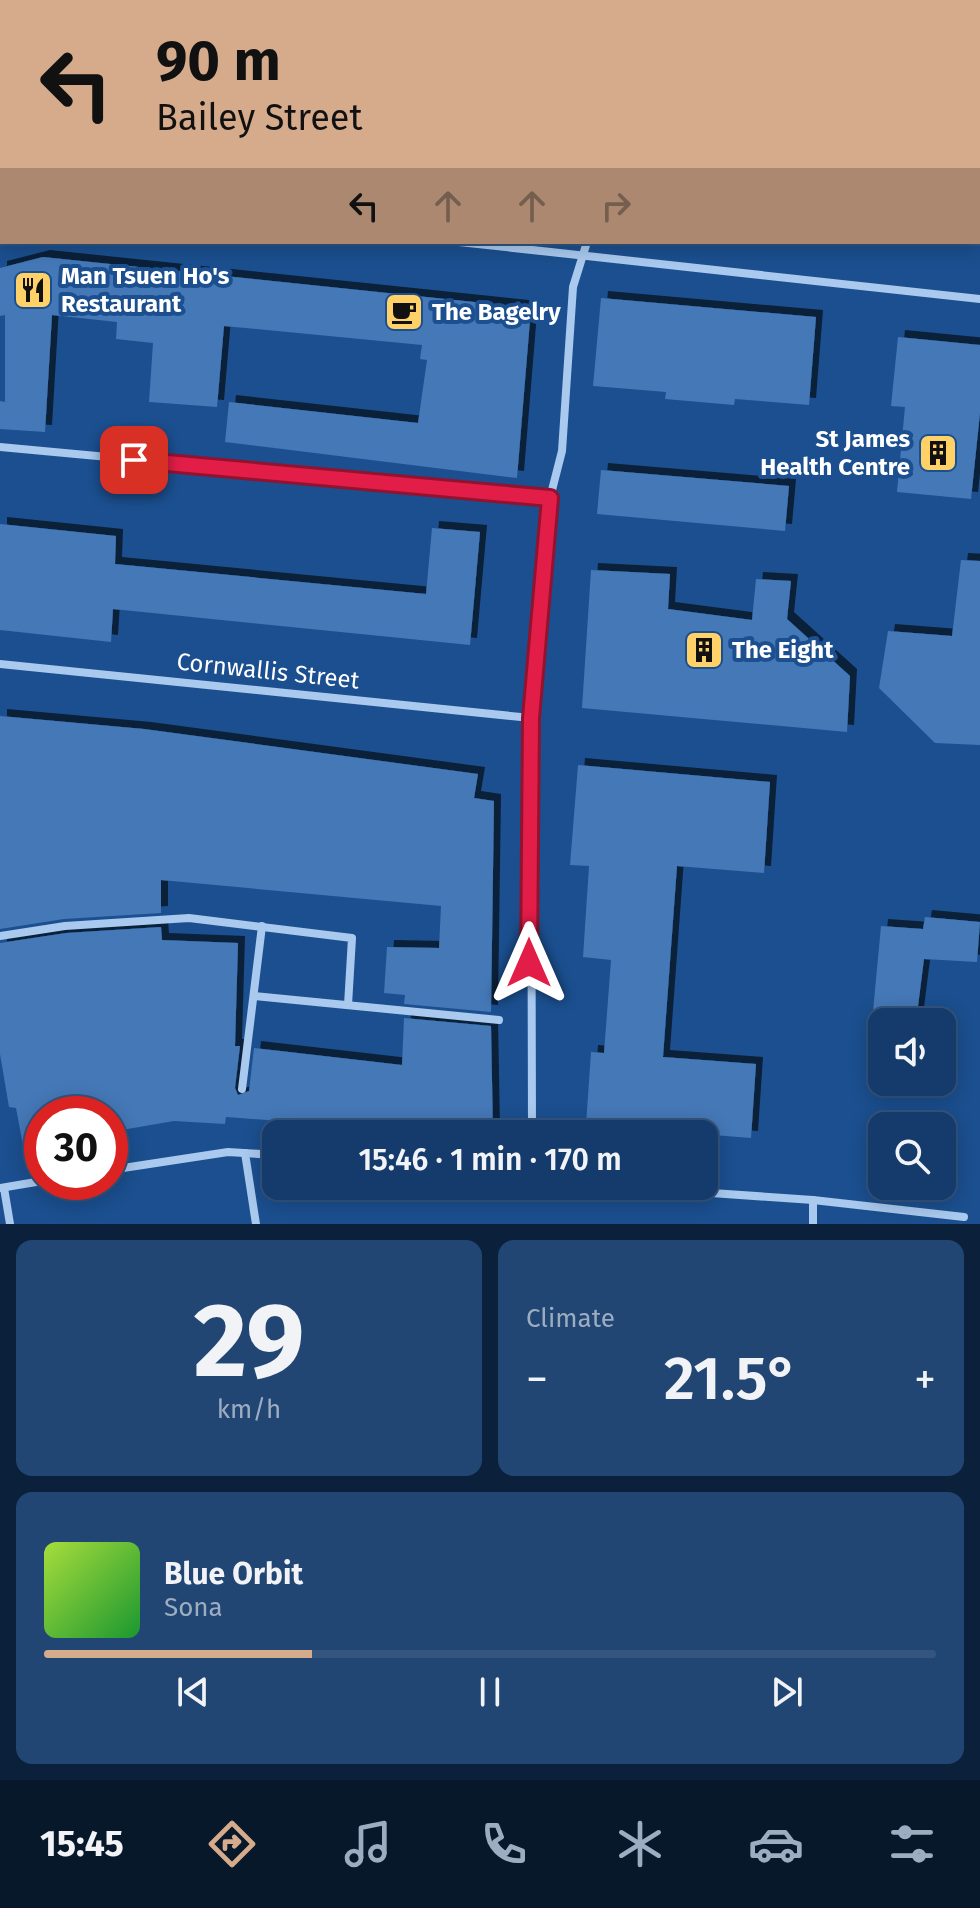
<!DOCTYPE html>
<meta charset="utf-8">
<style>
body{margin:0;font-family:"Fira Sans",sans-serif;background:#214673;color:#f1f3f6;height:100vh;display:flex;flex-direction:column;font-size:30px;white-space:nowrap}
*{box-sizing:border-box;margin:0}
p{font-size:26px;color:#9dadc1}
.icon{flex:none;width:44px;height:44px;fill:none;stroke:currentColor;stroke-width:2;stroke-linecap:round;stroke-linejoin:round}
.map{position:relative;height:1224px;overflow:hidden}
.drawer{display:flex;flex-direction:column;gap:16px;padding:16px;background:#0b203b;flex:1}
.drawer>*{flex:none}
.hud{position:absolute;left:0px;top:0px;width:980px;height:244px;box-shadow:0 4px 20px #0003,0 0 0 2px #33557e;background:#d6ab8b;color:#111;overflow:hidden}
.controls{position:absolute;left:868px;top:1008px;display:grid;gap:16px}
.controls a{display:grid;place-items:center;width:88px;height:88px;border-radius:16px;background:#143b6b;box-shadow:0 4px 20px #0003,0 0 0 2px #33557e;font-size:40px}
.speed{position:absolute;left:24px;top:1096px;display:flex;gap:16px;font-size:40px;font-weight:700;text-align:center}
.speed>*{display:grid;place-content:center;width:104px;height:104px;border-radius:50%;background:#143b6b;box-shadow:0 4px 20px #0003,0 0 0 2px #33557e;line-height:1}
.speed .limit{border:12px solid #d22;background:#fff;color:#111}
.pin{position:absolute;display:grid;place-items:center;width:68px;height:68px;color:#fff;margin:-34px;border-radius:16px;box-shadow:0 4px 12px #0006}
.me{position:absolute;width:88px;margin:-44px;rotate:0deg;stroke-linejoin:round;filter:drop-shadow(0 0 6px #0008)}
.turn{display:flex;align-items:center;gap:28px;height:168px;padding:0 24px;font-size:36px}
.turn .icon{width:104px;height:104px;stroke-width:2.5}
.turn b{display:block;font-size:56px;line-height:68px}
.lanes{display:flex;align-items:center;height:76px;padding:0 24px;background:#0003;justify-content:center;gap:40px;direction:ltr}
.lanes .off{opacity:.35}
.big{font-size:60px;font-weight:600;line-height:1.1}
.drawer .widget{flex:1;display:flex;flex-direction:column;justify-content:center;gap:12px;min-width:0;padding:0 28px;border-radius:16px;background:#214673}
.drawer .dial{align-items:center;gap:0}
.dial b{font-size:104px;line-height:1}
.song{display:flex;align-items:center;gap:24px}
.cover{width:96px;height:96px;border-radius:12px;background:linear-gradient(135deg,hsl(80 70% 55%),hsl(130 70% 35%))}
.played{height:8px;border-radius:4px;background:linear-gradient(90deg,#d6ab8b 30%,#33557e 30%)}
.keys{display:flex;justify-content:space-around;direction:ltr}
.heat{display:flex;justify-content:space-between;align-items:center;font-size:44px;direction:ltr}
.drawer .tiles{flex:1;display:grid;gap:16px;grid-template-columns:1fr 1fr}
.widget:last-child{grid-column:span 2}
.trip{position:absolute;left:262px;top:1120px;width:456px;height:80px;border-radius:16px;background:#143b6b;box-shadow:0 4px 20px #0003,0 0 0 2px #33557e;font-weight:600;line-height:80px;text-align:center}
.menu{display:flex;height:128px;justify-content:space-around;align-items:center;background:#08182b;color:#9dadc1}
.menu .icon{width:56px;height:56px}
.menu .active{color:#d6ab8b}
.menu b{font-size:36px;color:#f1f3f6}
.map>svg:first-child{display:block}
</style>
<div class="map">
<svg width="980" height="1224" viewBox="0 0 980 1224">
<defs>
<filter id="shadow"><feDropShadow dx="7" dy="-7" stdDeviation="0" flood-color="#0009"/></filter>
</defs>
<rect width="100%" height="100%" fill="#1b4f8f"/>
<polygon fill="#2e69ad" points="634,0 980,0 980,221 978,2"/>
<g fill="#4478b7" filter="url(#shadow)">
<polygon points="43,257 531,308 517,478 225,442 229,402 418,423 427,360 420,359 422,345 224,326 217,407 149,402 153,343 116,339 117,322 52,315 45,432 0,429 0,401 5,402 5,315 0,316 0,268"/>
<polygon points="601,298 816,317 809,405 735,399 734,405 665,399 666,392 593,386"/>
<polygon points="898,337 980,345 980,413 971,499 897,492 905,407 891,406"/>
<polygon points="601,470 789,486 785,531 597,514"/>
<polygon points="0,524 116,536 115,564 426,594 432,528 480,532 470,645 113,609 111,642 0,630"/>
<polygon points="961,560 980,561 980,745 935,743 879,688 888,631 952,636"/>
<polygon points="591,570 670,574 668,609 752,620 756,579 791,581 787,619 850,676 847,732 582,708"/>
<polygon points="0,716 144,729 478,774 474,798 494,801 491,1012 404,1004 405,995 384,993 387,947 439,948 441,906 161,880 161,913 64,919 0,929"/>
<polygon points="578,765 770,782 764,873 677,866 663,1057 756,1064 751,1138 586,1125 591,1052 604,1053 611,960 583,957 589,866 570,865"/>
<polygon points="925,917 980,922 977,962 924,959 916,1022 872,1022 881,926 923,929"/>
<polygon points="161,927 162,940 238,943 235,1046 240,1046 235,1088 238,1095 249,1091 254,1048 402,1065 404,1018 491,1026 493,1134 335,1134 294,1130 295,1122 226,1117 225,1124 174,1121 110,1132 110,1114 42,1114 42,1170 28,1172 16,1108 9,1107 0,1054 0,943 66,933"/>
</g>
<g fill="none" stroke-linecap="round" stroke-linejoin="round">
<g stroke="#a9c9ee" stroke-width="8">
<polyline points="284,0 308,2"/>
<polyline points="613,2 613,0"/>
<polyline points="0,200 2,200"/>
<polyline points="459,242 980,299"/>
<polyline points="0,447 550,498"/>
<polyline points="0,664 531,718"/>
<polyline points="0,936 65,926 189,918 352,938 348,1005"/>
<polyline points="254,996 499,1020"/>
<polyline points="242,1089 262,926"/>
<polyline points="532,1134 531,718 550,498 562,451 573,287 587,242"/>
<polyline points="245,1153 256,1224"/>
<polyline points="110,1170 228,1152 276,1155"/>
<polyline points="618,1186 680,1191"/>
<polyline points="0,1188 42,1181"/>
<polyline points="4,1188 10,1224"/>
<polyline points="697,1192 813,1200 964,1217"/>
<polyline points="813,1200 813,1224"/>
</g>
</g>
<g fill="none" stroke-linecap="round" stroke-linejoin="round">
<g stroke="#92132f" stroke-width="20">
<polyline id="route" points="134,460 550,498 531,718 529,963"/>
</g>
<use href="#route" stroke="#e11d48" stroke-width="14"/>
</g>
<defs>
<g id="restaurant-square" transform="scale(2)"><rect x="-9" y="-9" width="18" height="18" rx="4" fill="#ffd166" stroke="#1b4f8f"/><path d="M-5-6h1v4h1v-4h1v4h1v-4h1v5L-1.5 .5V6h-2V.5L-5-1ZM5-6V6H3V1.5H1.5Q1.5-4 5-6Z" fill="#111"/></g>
<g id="cafe-square" transform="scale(2)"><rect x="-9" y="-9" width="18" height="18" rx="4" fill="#ffd166" stroke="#1b4f8f"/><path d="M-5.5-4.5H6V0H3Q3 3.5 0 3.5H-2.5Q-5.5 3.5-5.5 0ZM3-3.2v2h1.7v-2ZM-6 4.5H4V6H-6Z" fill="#111"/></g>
<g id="building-square" transform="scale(2)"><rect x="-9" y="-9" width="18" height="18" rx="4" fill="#ffd166" stroke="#1b4f8f"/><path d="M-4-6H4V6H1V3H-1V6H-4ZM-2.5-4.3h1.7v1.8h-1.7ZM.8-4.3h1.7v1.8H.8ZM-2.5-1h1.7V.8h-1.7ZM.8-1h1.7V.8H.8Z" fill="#111"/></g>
</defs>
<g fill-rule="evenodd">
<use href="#restaurant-square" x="33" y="290"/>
<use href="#cafe-square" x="404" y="312"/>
<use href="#building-square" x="938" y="453"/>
<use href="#building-square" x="704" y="650"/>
</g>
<g text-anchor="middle" stroke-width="8" stroke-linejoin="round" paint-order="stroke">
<g font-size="24" font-weight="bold" fill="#fff" stroke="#1b4f8f" text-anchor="start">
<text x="61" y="284">Man Tsuen Ho's<tspan x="61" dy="28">Restaurant</tspan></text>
<text x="432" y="320">The Bagelry</text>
<text x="910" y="447" text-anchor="end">St James<tspan x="910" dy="28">Health Centre</tspan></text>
<text x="732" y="658">The Eight</text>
</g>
<g font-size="24" fill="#fff" stroke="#1b4f8f">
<text transform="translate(268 671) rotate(6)" y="8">Cornwallis Street</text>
</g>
</g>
</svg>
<div class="controls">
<a><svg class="icon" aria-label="sound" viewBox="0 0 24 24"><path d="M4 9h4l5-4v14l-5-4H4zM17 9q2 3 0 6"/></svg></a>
<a><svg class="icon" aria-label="search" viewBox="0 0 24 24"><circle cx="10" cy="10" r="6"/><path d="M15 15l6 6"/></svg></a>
</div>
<div class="speed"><div class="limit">30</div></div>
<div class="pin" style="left:134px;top:460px;background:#d93025"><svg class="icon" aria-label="arrive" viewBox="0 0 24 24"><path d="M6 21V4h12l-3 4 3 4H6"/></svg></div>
<svg class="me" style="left:529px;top:963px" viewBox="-20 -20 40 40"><path d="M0-17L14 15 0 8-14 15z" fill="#e11d48" stroke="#fff" stroke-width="4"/></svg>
<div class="trip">15:46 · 1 min · 170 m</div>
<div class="hud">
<div class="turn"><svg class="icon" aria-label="left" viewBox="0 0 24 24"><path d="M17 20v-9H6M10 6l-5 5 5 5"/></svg><div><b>90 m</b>Bailey Street</div></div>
<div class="lanes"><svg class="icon" aria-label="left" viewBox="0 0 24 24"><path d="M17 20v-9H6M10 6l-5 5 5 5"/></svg><svg class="icon off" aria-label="ahead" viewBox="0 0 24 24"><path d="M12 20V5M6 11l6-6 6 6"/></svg><svg class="icon off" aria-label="ahead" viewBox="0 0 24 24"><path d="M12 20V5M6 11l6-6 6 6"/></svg><svg class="icon off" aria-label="right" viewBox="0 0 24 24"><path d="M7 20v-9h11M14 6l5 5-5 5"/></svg></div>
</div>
</div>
<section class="drawer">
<div class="tiles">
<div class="widget dial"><b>29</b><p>km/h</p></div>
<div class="widget"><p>Climate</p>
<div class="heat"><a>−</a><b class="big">21.5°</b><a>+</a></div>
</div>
<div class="widget">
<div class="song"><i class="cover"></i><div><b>Blue Orbit</b><p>Sona</p></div></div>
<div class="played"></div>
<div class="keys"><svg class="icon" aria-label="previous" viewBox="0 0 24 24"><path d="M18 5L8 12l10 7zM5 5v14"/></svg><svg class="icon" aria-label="pause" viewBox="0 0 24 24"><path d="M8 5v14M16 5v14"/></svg><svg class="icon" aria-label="next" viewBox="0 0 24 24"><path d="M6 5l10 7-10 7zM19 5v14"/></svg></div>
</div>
</div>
</section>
<nav class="menu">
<b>15:45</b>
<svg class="icon active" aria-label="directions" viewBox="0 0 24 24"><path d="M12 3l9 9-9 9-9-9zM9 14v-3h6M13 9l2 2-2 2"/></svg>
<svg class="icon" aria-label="music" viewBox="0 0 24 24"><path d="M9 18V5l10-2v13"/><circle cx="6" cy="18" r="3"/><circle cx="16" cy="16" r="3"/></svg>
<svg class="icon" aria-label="phone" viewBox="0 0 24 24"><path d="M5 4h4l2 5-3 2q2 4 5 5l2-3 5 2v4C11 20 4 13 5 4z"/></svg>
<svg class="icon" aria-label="climate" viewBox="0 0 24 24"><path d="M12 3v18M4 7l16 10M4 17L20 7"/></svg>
<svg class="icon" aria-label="car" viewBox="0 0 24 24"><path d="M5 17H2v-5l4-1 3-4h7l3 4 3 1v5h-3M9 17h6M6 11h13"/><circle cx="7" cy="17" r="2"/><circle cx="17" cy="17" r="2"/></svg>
<svg class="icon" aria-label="filters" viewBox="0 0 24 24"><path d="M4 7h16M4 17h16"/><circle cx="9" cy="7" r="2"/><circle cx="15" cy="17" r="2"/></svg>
</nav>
